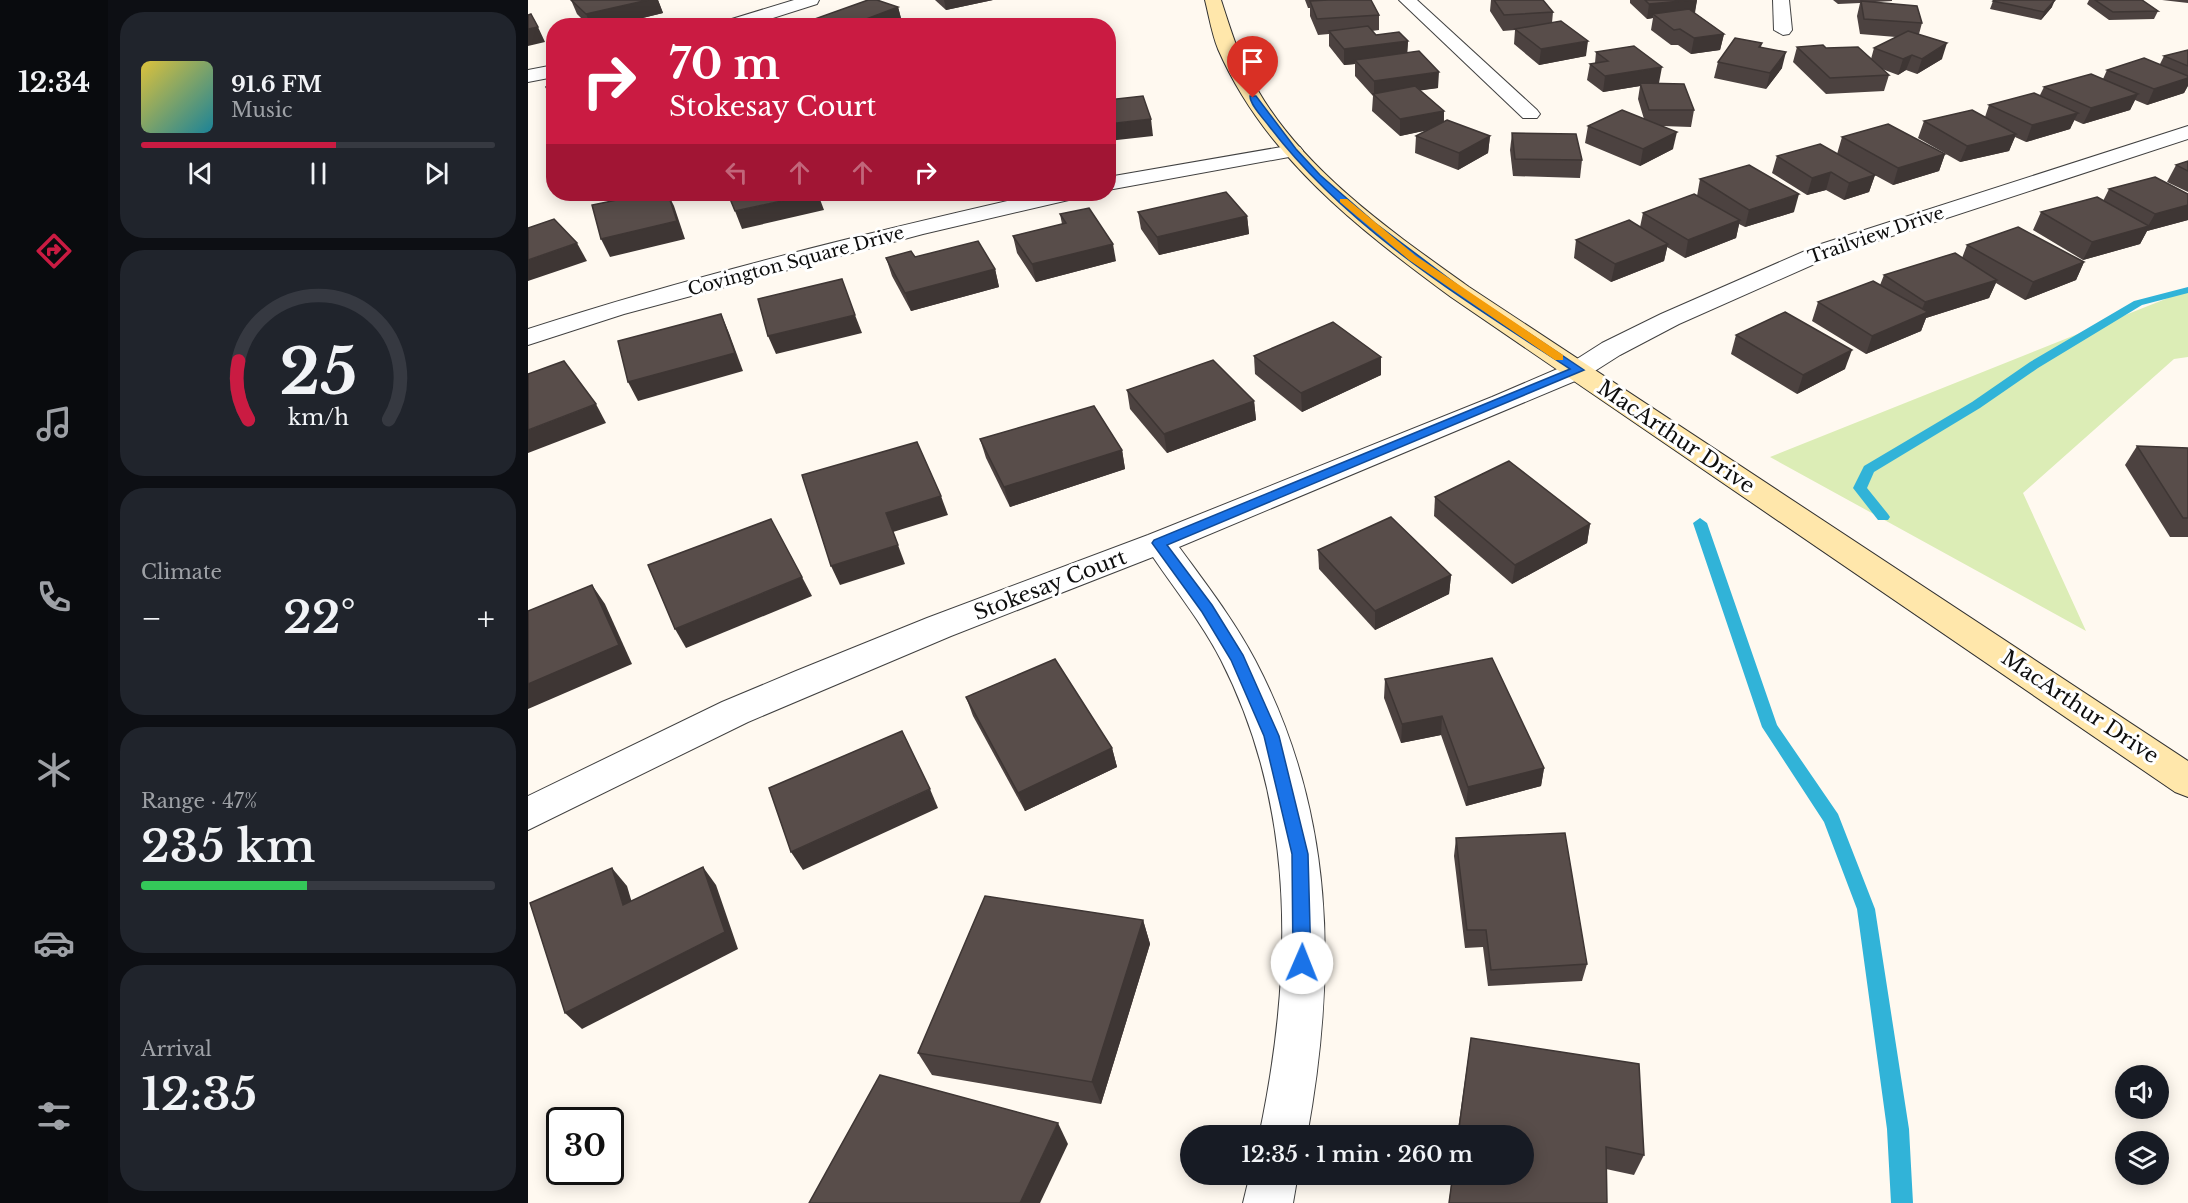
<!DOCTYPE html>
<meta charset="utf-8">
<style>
body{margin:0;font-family:"Libre Baskerville",serif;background:#20242c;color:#f1f3f6;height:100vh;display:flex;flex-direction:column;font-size:22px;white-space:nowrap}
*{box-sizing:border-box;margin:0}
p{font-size:20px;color:#9ea1a6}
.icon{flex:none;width:33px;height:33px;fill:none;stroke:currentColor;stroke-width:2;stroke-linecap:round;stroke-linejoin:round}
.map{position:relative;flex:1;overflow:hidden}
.panel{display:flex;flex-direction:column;gap:12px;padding:12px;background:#0d0f14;width:420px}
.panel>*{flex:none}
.guide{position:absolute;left:18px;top:18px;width:570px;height:183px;border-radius:24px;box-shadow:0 3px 15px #0003;background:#ca1b42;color:#fff;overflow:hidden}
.fabs{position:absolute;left:1587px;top:1065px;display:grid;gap:12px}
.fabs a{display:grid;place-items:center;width:54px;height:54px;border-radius:50%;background:#171b24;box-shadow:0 3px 15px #0003;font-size:30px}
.speed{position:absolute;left:18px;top:1107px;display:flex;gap:12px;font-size:30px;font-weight:700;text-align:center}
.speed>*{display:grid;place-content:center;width:78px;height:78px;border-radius:50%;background:#171b24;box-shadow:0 3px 15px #0003;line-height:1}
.speed .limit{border:3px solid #111;border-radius:9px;background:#fff;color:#111}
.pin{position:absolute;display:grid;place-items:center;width:51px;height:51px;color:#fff;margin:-62px -26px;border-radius:50% 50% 50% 0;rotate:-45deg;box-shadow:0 0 6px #0007}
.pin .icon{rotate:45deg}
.me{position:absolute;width:66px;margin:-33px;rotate:1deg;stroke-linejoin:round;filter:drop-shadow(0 0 4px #0008)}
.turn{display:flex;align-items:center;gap:21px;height:126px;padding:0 24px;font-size:27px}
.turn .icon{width:78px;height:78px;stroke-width:2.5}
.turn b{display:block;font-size:42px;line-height:51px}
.lanes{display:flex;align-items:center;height:57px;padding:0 24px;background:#0003;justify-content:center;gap:30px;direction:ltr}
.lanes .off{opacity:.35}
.big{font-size:45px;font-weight:600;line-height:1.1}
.panel .widget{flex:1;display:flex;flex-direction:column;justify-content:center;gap:9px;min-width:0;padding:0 21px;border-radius:24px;background:#20242c}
.panel .dial{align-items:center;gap:0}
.dial svg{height:156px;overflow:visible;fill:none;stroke:#363941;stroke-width:7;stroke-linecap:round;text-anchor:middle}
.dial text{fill:#f1f3f6;stroke:none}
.song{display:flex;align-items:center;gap:18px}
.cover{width:72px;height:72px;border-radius:9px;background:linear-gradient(135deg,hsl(50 70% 55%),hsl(190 70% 35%))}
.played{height:6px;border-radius:3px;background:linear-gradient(90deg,#ca1b42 55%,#363941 55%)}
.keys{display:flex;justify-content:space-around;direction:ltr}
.heat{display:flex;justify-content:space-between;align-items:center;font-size:33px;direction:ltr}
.charge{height:9px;border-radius:4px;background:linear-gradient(90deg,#34c759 47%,#363941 0)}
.trip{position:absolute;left:652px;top:1125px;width:354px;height:60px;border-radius:30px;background:#171b24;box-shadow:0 3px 15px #0003;font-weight:600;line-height:60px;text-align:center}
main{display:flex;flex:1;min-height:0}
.tab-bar{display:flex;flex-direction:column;width:108px;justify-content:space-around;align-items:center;background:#090b0e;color:#9ea1a6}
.tab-bar .icon{width:42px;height:42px}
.tab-bar .active{color:#ca1b42}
.tab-bar b{font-size:27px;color:#f1f3f6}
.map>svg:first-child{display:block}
</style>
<main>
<nav class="tab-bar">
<b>12:34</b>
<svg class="icon active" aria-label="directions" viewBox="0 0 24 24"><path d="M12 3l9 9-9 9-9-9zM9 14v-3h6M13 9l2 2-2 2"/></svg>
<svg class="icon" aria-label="music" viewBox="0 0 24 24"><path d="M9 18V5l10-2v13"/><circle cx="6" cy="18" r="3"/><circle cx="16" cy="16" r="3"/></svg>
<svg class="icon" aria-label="phone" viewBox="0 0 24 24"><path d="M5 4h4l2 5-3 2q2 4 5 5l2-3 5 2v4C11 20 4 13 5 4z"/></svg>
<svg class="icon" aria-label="climate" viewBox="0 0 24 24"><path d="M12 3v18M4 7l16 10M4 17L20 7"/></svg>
<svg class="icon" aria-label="car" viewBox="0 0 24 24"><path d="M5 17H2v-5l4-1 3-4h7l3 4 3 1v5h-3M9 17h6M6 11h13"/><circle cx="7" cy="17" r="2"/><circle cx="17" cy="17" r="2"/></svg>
<svg class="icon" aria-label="filters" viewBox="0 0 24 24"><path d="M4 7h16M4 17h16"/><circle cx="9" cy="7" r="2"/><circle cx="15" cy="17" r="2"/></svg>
</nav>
<section class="panel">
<div class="widget">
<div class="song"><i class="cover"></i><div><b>91.6 FM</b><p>Music</p></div></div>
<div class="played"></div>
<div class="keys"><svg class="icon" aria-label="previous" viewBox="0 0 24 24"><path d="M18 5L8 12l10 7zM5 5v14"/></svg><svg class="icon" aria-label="pause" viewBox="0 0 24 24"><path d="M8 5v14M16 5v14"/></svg><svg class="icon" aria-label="next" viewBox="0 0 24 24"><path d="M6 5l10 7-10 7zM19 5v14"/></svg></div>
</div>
<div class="widget dial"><svg viewBox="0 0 100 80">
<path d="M14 69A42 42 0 1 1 86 69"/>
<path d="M14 69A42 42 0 0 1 9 39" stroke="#ca1b42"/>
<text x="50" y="56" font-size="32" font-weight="700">25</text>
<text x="50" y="72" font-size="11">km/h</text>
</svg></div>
<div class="widget"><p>Climate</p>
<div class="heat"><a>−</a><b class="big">22°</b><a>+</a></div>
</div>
<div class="widget"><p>Range · 47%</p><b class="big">235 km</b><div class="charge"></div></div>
<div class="widget"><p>Arrival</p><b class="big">12:35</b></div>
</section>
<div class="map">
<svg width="1660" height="1203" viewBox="0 0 1660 1203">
<rect width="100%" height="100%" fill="#fff9f0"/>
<polygon fill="#dcedb6" points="1660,290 1660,357 1646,359 1495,493 1558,631 1242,457"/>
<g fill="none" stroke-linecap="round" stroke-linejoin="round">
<g fill="#31b3d8" fill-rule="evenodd">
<polygon points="1660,287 1660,293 1614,305 1510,368 1452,408 1346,472 1339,488 1360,514 1362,517 1360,520 1350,520 1325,488 1336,466 1444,402 1502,362 1606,301"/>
<polygon points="1172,518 1179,523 1249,725 1310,814 1347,909 1381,1129 1385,1203 1363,1203 1359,1129 1329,909 1296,822 1234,727 1165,523"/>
</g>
<g stroke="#414141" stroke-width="2">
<g id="street">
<polygon points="266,0 291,0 289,4 220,26 192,26 194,22"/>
<polygon points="871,0 889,0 1009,110 1012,114 1009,118 995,118"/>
<polygon points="1245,0 1261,0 1264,30 1261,34 1255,35 1246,30"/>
<polygon points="26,65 26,77 0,82 0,70"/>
<path d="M1660,126V139L1309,254L1151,324L1092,355L1059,376L651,547C678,584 706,620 727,660C807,812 809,971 779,1136H731C765,975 769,809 693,660C674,623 648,591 625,557L423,636L220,722L0,830V796L194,702L268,671L399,618L620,535L964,397L1041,364L1074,343L1133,314L1293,244Z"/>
<polygon points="765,145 772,147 775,151 772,155 580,190 580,177"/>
<path d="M510,194H548L545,199L395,234L96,314L0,345V329C167,275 339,233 510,194Z"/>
<polygon points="722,1174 770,1174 765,1203 715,1203"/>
</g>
</g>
<g stroke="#303030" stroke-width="2">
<path id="secondary" d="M677,0H693C703,31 712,61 729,89C777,172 864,232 941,287L1660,761V797L1647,792L923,297C831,229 737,157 690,49C684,34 681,16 677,0Z"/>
</g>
<use href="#street" fill="#fff" fill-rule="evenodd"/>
<use href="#secondary" fill="#ffe7ab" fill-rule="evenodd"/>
</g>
<g fill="#4c4240">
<polygon points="43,0 130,0 135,13 82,26 61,26 49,14"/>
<polygon points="407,0 465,0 418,10"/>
<polygon points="777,0 843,0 851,15 851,30 844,31 848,35 880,41 879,53 910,88 892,90 916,111 916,122 962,136 960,153 930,170 887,153 888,136 899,130 872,136 844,111 845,96 827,76 827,64 816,65 801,46 801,34 790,35 782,16 782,8 780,8"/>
<polygon points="963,0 1015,0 1025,12 1024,23 1058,56 1011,65 986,44 987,30 975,31 962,11"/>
<polygon points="1102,0 1169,0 1167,13 1196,34 1192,50 1163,54 1150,45 1143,45 1123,30 1125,18 1119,19 1102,3"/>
<polygon points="1305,0 1364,0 1364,1 1347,2 1394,23 1391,34 1414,59 1389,74 1378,70 1370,75 1354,69 1361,75 1356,91 1298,94 1265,62 1269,47 1298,48 1343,59 1346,48 1368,37 1332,34 1329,16 1332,3 1310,4"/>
<polygon points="1561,0 1614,0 1630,11 1626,19 1581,20 1559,4"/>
<polygon points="1634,0 1660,0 1660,3"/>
<polygon points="1465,1 1524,7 1513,20 1462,9"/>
<polygon points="370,7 374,22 365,26 282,26 281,21"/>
<polygon points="1234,43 1233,47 1254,68 1238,89 1186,78 1190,62"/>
<polygon points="1660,50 1660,86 1656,93 1619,105 1607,100 1602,110 1555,124 1546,120 1542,129 1498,142 1487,137 1481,151 1432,162 1390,138 1396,121 1457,117 1461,105 1512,95 1516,87 1575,79 1579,70 1632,64 1636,56"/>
<polygon points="1068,52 1131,83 1166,110 1163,127 1134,126 1145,149 1112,166 1057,143 1060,126 1116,119 1110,99 1112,86 1075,92 1059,80 1062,64 1067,63"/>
<polygon points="984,133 1054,160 1052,178 985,176 982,150"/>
<polygon points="1314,137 1417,154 1411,171 1365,185 1319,160 1347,175 1341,192 1316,200 1298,190 1279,195 1244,173 1249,156 1309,154"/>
<polygon points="1660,161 1660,192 1639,182 1648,165"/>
<polygon points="1172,179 1266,212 1217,227 1211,224 1208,238 1157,258 1139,247 1136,261 1083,282 1046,258 1048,240 1112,227 1115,213 1169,196"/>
<polygon points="1581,189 1660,194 1660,220 1619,231 1612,244 1555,260 1505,230 1513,212 1575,201"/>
<polygon points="610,212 719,216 721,234 631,255 613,229"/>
<polygon points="532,214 588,261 508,282 489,253 485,236 534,224"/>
<polygon points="1439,245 1556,262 1548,280 1497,300 1468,283 1461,298 1398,318 1393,331 1338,354 1284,321 1290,302 1352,285 1356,275 1434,258"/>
<polygon points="387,257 467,269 471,287 383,311 364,276 358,258"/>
<polygon points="1208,335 1317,369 1269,394 1203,354"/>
<polygon points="726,356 853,375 774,412 727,374"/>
<polygon points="599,390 726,401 728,420 639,453 602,409"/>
<polygon points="452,439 594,450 597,469 482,507 458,458"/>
<polygon points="1609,446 1660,448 1660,537 1642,537 1597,465"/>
<polygon points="907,497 1062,524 1059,543 984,584 906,516"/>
<polygon points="790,550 923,575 921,594 847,630 791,569"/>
<polygon points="857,679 1016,768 1013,786 938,806 913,735 873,743 856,698"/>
<polygon points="438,697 584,748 589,767 497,811 445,716"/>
<polygon points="928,838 1059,964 1054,981 960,986 955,947 937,948 926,856"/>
<polygon points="615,920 622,944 573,1104 404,1075 390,1053"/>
<polygon points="943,1038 1116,1155 1106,1175 1078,1169 1079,1203 921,1203 924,1174 996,1174 996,1136 929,1136"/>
</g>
<g fill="#3e3634">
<polygon points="120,0 130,0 135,13 82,26 63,26 58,14"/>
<polygon points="416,0 465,0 418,10"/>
<polygon points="1169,0 1166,15 1125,14 1125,18 1119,19 1121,4"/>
<polygon points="1527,0 1524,7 1513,20 1516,12"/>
<polygon points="370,7 374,22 365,26 320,26"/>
<polygon points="10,27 17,42 0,46 0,29"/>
<polygon points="1196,34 1192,50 1163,54 1166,38"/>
<polygon points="880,41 879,57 827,60 827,64 816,65 816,49"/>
<polygon points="1060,41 1058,56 1011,65 1013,49"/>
<polygon points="1419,43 1414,59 1389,74 1394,59"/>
<polygon points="1258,52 1254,68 1238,89 1242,73"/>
<polygon points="1384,55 1378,70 1370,75 1375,59"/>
<polygon points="1134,67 1131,83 1112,83 1112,86 1075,92 1077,76"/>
<polygon points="911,72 910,88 848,97 846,95 846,81"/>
<polygon points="1660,78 1660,85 1656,93 1619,105 1626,89"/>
<polygon points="1610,94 1602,110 1555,124 1563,108"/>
<polygon points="916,111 915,127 872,136 872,119"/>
<polygon points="1550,113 1542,129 1498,142 1504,125"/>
<polygon points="623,119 625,136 580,141 580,124"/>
<polygon points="1149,132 1145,149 1112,166 1115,149"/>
<polygon points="1488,134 1481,151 1432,162 1439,146"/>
<polygon points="962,136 960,153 930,170 931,153"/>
<polygon points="1417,154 1411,171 1365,185 1370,168"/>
<polygon points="1303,172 1298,190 1279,195 1284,178"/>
<polygon points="1347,175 1341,192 1316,200 1321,183"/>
<polygon points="140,194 146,206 157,239 82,257 73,239"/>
<polygon points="286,194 290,194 296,210 214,229 207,211"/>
<polygon points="352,194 363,194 353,196"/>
<polygon points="1271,194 1266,212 1217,227 1221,210"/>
<polygon points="1660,205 1660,220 1619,231 1612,244 1555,260 1564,242 1620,226 1627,214"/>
<polygon points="719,216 721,234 631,255 629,237"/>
<polygon points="1212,220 1208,238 1157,258 1160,240"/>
<polygon points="49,243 59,261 0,281 0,260"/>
<polygon points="585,244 588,261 508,282 504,264"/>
<polygon points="1140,244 1136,261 1083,282 1087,264"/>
<polygon points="1556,262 1548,280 1497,300 1505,282"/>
<polygon points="467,269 471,287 383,311 377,293"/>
<polygon points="1469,280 1461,298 1398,318 1393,331 1338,354 1344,336 1391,316 1397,302"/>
<polygon points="193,314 201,333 215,371 110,401 100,382"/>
<polygon points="327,315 334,333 248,354 240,336"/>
<polygon points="1324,350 1317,369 1269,394 1275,375"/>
<polygon points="853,357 853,375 774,412 773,393"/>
<polygon points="726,401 728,420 639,453 636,434"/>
<polygon points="68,404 78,423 0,453 0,430"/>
<polygon points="594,450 597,469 482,507 476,487"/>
<polygon points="413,496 420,515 365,532 358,513"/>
<polygon points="1062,524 1059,543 984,584 987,565"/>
<polygon points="370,545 377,564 312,585 303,566"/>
<polygon points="923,575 921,594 847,630 847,611"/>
<polygon points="274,577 284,596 158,648 147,629"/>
<polygon points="64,585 77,604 104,664 0,709 0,684"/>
<polygon points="914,716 913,735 873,743 874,724"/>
<polygon points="584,748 589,767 497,811 490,793"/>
<polygon points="1016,768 1013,786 938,806 940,787"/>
<polygon points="402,789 410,808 275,870 263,852"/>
<polygon points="175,867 188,885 210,949 54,1029 37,1013"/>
<polygon points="84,868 99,886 110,923 95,905"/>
<polygon points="615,920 622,944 573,1104 564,1082"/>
<polygon points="530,1123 540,1144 512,1203 492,1203"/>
</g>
<g fill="#584d4a" stroke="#3e3634" stroke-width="1.5">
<polygon points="43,0 120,0 58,14"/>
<polygon points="340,0 349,0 370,7 320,26 292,26 281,21"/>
<polygon points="800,0 843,0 851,15 789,19 782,1"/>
<polygon points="966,0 1015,0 1025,12 976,15"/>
<polygon points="1117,0 1164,0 1121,4"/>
<polygon points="1466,0 1527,0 1516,12 1465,1"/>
<polygon points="1567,0 1614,0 1630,11 1585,12"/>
<polygon points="1333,1 1389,6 1394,23 1336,19"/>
<polygon points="1161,9 1196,34 1166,38 1152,29 1146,30 1125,14"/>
<polygon points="3,14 10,27 0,29 0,15"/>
<polygon points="1033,21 1060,41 1013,49 987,29"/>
<polygon points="840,26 848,35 871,32 880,41 816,49 801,31"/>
<polygon points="1380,31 1419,43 1394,59 1384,55 1375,59 1346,48"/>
<polygon points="1207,38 1234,43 1231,47 1258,52 1242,73 1190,62"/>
<polygon points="1295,45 1298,48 1330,47 1361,75 1302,78 1269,47"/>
<polygon points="1106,46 1134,67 1077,76 1062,64 1080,61 1068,52"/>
<polygon points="1660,50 1660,66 1636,56"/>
<polygon points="891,51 911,72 846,81 827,60"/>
<polygon points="1616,58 1660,76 1660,78 1626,89 1579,70"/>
<polygon points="1563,74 1610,94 1563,108 1516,87"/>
<polygon points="1112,83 1156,84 1166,110 1121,110"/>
<polygon points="26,85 26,103 18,87"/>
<polygon points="887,86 916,111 872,119 845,94"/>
<polygon points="1506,93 1550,113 1504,125 1461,105"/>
<polygon points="615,96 623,119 580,124 580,100"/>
<polygon points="1094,110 1149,132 1115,149 1060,126"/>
<polygon points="1444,110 1488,134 1439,146 1396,121"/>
<polygon points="919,120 962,136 931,153 888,136"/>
<polygon points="1360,124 1417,154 1370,168 1314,137"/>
<polygon points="984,133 1048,134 1054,160 987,159"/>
<polygon points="1292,144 1347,175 1321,183 1303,172 1284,178 1249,156"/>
<polygon points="1660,161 1660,171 1648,165"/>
<polygon points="1221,165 1271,194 1221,210 1172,179"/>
<polygon points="1627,177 1660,194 1660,205 1627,214 1581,189"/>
<polygon points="698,192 719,216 629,237 610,212"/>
<polygon points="118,194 140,194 149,221 73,239 64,205"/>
<polygon points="200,194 286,194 207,211"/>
<polygon points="1166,194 1212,220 1160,240 1115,213"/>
<polygon points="1569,197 1621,226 1564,242 1513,212"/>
<polygon points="561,208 585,244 504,264 485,236 538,223 532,214"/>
<polygon points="26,219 49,243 0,260 0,228"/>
<polygon points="1101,220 1140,244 1087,264 1048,240"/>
<polygon points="1490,227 1556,262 1505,282 1439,245"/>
<polygon points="450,241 467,269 377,293 358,258 383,251 387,257"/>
<polygon points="1427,253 1469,280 1397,302 1356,275"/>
<polygon points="314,279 327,315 240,336 230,299"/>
<polygon points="1345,281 1400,312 1344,336 1290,302"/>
<polygon points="1257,312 1324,350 1275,375 1208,335"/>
<polygon points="193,314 207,353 100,382 90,341"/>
<polygon points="805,322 853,357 773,393 726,356"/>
<polygon points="685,360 726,401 636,434 599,390"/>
<polygon points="36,361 68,404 0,430 0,374"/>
<polygon points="566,406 594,450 476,487 452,439"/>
<polygon points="389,442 413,496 358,513 370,545 303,566 274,475"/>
<polygon points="1609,446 1660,448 1660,518 1655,518"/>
<polygon points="981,461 1062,524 987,565 907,497"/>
<polygon points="863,517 923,575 847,611 790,550"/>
<polygon points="243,519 274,577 147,629 120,565"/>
<polygon points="64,585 91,645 0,684 0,611"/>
<polygon points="964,658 1016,768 940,787 914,716 874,724 857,679"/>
<polygon points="527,659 584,748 490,793 438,697"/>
<polygon points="374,731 402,789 263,852 241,788"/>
<polygon points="1037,833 1059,964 963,970 958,930 939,930 928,838"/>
<polygon points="175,867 197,932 37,1013 2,903 84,868 95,905"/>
<polygon points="457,896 615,920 564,1082 390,1053"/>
<polygon points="943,1038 1111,1064 1116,1155 1078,1147 1079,1203 921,1203 925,1174 996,1174 996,1136 930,1136"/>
<polygon points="352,1075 530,1123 492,1203 281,1203"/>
</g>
<path fill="#1a73e8" stroke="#114b97" stroke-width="1.5" d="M722,96H728L768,149L792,175L847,223L936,290L1056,370L639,545L684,605L715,655L751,736L780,854L783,963L780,968L774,971L768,968L765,963L764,854L736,736L703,660L674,612L624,543L626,540L1042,369C935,299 819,229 741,126C735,118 722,105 722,96Z"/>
<polygon fill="#f59e0b" points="812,199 819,199 888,256 1035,355 1035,360 1027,360 881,260 812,202"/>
<g text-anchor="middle" stroke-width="6" stroke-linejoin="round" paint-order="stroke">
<g font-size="18" fill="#0e0e0e" stroke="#fff">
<text transform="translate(1348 235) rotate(-19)" y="6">Trailview Drive</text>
<text transform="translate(268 261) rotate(-15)" y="6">Covington Square Drive</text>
</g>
<g font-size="21" fill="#0e0e0e" stroke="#fff">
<text transform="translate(1148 437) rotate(34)" y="7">MacArthur Drive</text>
<text transform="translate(522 585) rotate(-21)" y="7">Stokesay Court</text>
<text transform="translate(1552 707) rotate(34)" y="7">MacArthur Drive</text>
</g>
</g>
</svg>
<div class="fabs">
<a><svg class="icon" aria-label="sound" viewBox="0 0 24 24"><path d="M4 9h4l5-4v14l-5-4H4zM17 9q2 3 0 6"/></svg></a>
<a><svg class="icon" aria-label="layers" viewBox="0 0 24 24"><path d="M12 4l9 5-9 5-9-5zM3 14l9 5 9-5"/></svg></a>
</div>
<div class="speed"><div class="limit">30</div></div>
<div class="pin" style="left:725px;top:98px;background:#d93025"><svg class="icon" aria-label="arrive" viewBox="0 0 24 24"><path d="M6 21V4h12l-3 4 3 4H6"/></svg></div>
<svg class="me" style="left:774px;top:963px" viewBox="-20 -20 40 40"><circle r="19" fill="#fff"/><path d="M0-13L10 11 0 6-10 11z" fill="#1a73e8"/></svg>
<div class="trip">12:35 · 1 min · 260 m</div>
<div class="guide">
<div class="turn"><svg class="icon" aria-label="right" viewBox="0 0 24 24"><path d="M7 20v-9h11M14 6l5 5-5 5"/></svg><div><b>70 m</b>Stokesay Court</div></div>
<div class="lanes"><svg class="icon off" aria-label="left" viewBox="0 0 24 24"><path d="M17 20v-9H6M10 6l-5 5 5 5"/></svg><svg class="icon off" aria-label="ahead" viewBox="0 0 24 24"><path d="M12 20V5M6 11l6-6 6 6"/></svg><svg class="icon off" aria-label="ahead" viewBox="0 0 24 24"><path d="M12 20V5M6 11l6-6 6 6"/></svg><svg class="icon" aria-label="right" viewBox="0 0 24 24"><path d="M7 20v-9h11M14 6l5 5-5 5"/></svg></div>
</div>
</div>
</main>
